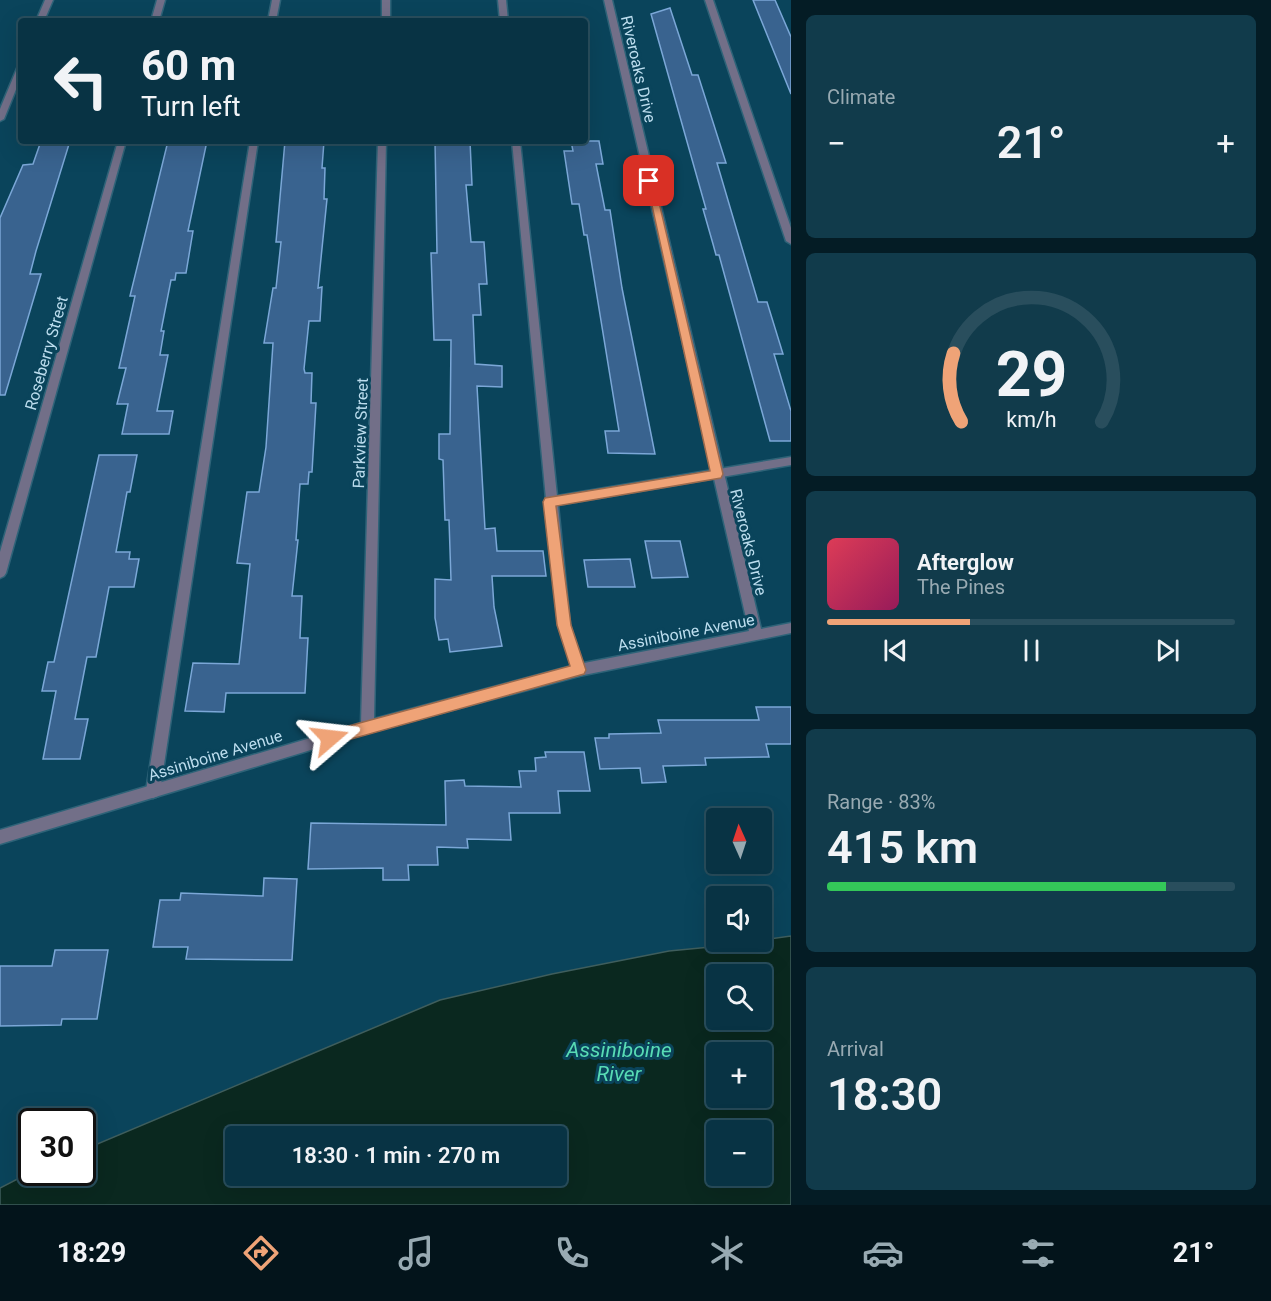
<!DOCTYPE html>
<meta charset="utf-8">
<style>
body{margin:0;font-family:Roboto,sans-serif;background:#113b4b;color:#f1f3f6;height:100vh;display:flex;flex-direction:column;font-size:22px;white-space:nowrap}
*{box-sizing:border-box;margin:0}
p{font-size:20px;color:#98aab2}
.icon{flex:none;width:33px;height:33px;fill:none;stroke:currentColor;stroke-width:2;stroke-linecap:round;stroke-linejoin:round}
.map{position:relative;flex:1;overflow:hidden}
.drawer{display:flex;flex-direction:column;gap:15px;padding:15px;background:#041c25;width:480px}
.drawer>*{flex:none}
.banner{position:absolute;left:18px;top:18px;width:570px;height:126px;border-radius:6px;box-shadow:0 6px 24px #0002,0 0 0 2px #294e5d;background:#083344;color:#f1f3f6;overflow:hidden}
.needle{width:39px;rotate:357deg}
.tools{position:absolute;left:706px;top:808px;display:grid;gap:12px}
.tools a{display:grid;place-items:center;width:66px;height:66px;border-radius:6px;background:#083344;box-shadow:0 6px 24px #0002,0 0 0 2px #294e5d;font-size:30px}
.speed{position:absolute;left:18px;top:1108px;display:flex;gap:12px;font-size:30px;font-weight:700;text-align:center}
.speed>*{display:grid;place-content:center;width:78px;height:78px;border-radius:50%;background:#083344;box-shadow:0 6px 24px #0002,0 0 0 2px #294e5d;line-height:1}
.speed .limit{border:3px solid #111;border-radius:9px;background:#fff;color:#111}
.pin{position:absolute;display:grid;place-items:center;width:51px;height:51px;color:#fff;margin:-26px;border-radius:12px;box-shadow:0 3px 9px #0006}
.me{position:absolute;width:66px;margin:-33px;rotate:73deg;stroke-linejoin:round;filter:drop-shadow(0 0 4px #0008)}
.turn{display:flex;align-items:center;gap:21px;height:126px;padding:0 24px;font-size:27px}
.turn .icon{width:78px;height:78px;stroke-width:2.5}
.turn b{display:block;font-size:42px;line-height:51px}
.big{font-size:45px;font-weight:600;line-height:1.1}
.drawer .card{flex:1;display:flex;flex-direction:column;justify-content:center;gap:9px;min-width:0;padding:0 21px;border-radius:9px;background:#113b4b}
.drawer .dial{align-items:center;gap:0}
.dial svg{height:156px;overflow:visible;fill:none;stroke:#294e5d;stroke-width:7;stroke-linecap:round;text-anchor:middle}
.dial text{fill:#f1f3f6;stroke:none}
.song{display:flex;align-items:center;gap:18px}
.cover{width:72px;height:72px;border-radius:9px;background:linear-gradient(135deg,hsl(350 70% 55%),hsl(330 70% 35%))}
.played{height:6px;border-radius:3px;background:linear-gradient(90deg,#efa377 35%,#294e5d 35%)}
.keys{display:flex;justify-content:space-around;direction:ltr}
.heat{display:flex;justify-content:space-between;align-items:center;font-size:33px;direction:ltr}
.charge{height:9px;border-radius:4px;background:linear-gradient(90deg,#34c759 83%,#294e5d 0)}
.trip{position:absolute;left:225px;top:1126px;width:342px;height:60px;border-radius:6px;background:#083344;box-shadow:0 6px 24px #0002,0 0 0 2px #294e5d;font-weight:600;line-height:60px;text-align:center}
.tab-bar{display:flex;height:96px;justify-content:space-around;align-items:center;background:#03141b;color:#98aab2}
.tab-bar .icon{width:42px;height:42px}
.tab-bar .active{color:#efa377}
.tab-bar b{font-size:27px;color:#f1f3f6}
main{display:flex;flex:1;min-height:0}
.map>svg:first-child{display:block}
</style>
<main>
<div class="map">
<svg width="791" height="1205" viewBox="0 0 791 1205">
<rect width="100%" height="100%" fill="#0a445b"/>
<path fill="#0a281f" stroke="#3f5e5d" stroke-width="1.5" fill-rule="evenodd" d="M791,936V1205H0V1188L31,1172L82,1173L83,1150L440,1000L552,974L669,951L762,942V940ZM717,975H762V1020H717ZM717,1053H762V1098H717ZM717,1131H762V1176H717ZM236,1137H556V1176H236Z"/>
<g fill="#39638f" stroke="#7ba7d7" stroke-width="1.5">
<polygon points="753,0 775,0 791,37 791,94"/>
<polygon points="670,8 692,75 698,75 726,163 717,163 758,302 767,302 783,354 774,354 791,411 791,441 770,441 719,255 716,255 713,244 703,209 706,209 651,14"/>
<polygon points="41,141 70,141 36,251 30,274 41,274 5,395 0,395 0,218 23,165 33,164"/>
<polygon points="168,141 207,141 188,231 193,231 186,273 176,273 175,280 171,280 161,331 164,331 160,355 168,355 157,411 173,411 169,434 122,434 128,404 117,404 126,368 119,368 135,296 130,296"/>
<polygon points="285,141 324,141 322,168 325,168 324,199 327,199 318,288 322,287 320,321 309,321 304,369 305,373 312,373 311,403 316,403 312,472 309,472 308,484 300,484 296,540 298,540 292,596 302,596 300,638 308,638 305,693 226,693 224,712 185,711 193,663 239,664 250,564 237,563 247,492 259,492 266,447 273,343 264,343 273,288 276,288 281,242 276,242"/>
<polygon points="435,141 470,141 472,185 466,185 471,242 484,242 487,284 479,284 481,315 473,315 475,364 502,366 502,387 477,386 485,529 495,528 497,551 543,551 546,576 492,576 494,607 502,646 450,652 448,639 439,640 435,618 435,579 451,580 449,520 445,520 443,460 439,459 439,434 450,434 451,340 434,340 431,253 437,253"/>
<polygon points="571,141 599,141 603,164 596,164 605,210 610,210 622,288 655,454 608,453 605,431 619,431 587,235 584,235 579,204 572,204 564,151 573,151"/>
<polygon points="99,455 137,455 130,492 127,492 116,552 130,552 129,559 139,559 134,587 109,587 96,657 87,657 75,719 88,719 80,759 43,759 56,691 42,691 48,662 54,662"/>
<polygon points="645,541 680,541 688,577 652,578"/>
<polygon points="630,559 635,587 588,587 584,560"/>
<polygon points="756,707 791,707 791,744 766,744 769,757 705,758 706,765 663,766 666,782 642,783 640,768 600,769 595,738 609,738 609,734 661,733 658,720 759,720"/>
<polygon points="545,752 584,752 590,791 558,791 560,813 509,813 511,840 467,839 468,848 437,847 438,865 408,865 409,880 383,880 383,868 308,869 311,823 446,825 445,781 464,780 465,786 521,787 519,771 536,771 535,758 546,757"/>
<polygon points="264,878 297,879 292,960 186,959 188,947 153,947 160,900 180,900 181,893 263,896"/>
<polygon points="55,950 108,950 97,1019 62,1019 61,1025 0,1026 0,966 52,966"/>
</g>
<g fill="none" stroke-linecap="round" stroke-linejoin="round">
<g stroke="#2e6378" stroke-width="3">
<g id="lane">
<polygon points="45,0 53,0 44,21 36,21"/>
<polygon points="272,0 280,0 276,21 268,21"/>
<polygon points="498,0 506,0 508,21 500,21"/>
<polygon points="705,0 713,0 791,228 791,244 786,241"/>
<polygon points="18,66 21,66 21,77 4,119 0,121 0,109"/>
<polygon points="250,141 258,141 160,791 158,796 153,798 148,796 146,791"/>
<polygon points="512,141 520,141 557,496 791,457 791,465 558,505 570,625 585,670 583,674 579,676 575,674 573,670 558,625 547,505 544,502 546,499"/>
</g>
</g>
<g stroke="#2e6378" stroke-width="3">
<g id="street">
<polygon points="157,0 165,0 159,21 151,21"/>
<rect x="382" y="0" width="8" height="21"/>
<polygon points="604,0 612,0 761,629 791,623 791,633 579,676 367,733 0,844 0,830 361,723 378,141 386,141 374,719 579,664 749,631"/>
<polygon points="118,141 126,141 6,573 4,576 0,578 0,552"/>
</g>
</g>
<use href="#lane" fill="#726f88" fill-rule="evenodd"/>
<use href="#street" fill="#726f88" fill-rule="evenodd"/>
</g>
<polygon fill="#efa377" stroke="#9b6a4d" stroke-width="1.5" points="646,178 654,181 723,474 721,478 556,506 571,625 586,670 584,674 330,745 325,743 323,738 325,733 330,731 570,666 557,625 543,502 545,498 710,471"/>
<g text-anchor="middle" stroke-width="6" stroke-linejoin="round" paint-order="stroke">
<g font-size="16" fill="#bcddee" stroke="#0a445b">
<text transform="translate(639 69) rotate(77)" y="6">Riveroaks Drive</text>
<text transform="translate(46 353) rotate(-74)" y="6">Roseberry Street</text>
<text transform="translate(360 433) rotate(-88)" y="6">Parkview Street</text>
<text transform="translate(749 542) rotate(76)" y="6">Riveroaks Drive</text>
<text transform="translate(686 632) rotate(-11)" y="6">Assiniboine Avenue</text>
<text transform="translate(215 755) rotate(-17)" y="6">Assiniboine Avenue</text>
</g>
<g font-size="21" font-style="italic" fill="#58dbb4" stroke="#0a445b">
<text x="619" y="1057">Assiniboine<tspan x="619" dy="24">River</tspan></text>
</g>
</g>
</svg>
<div class="tools">
<a><svg class="needle" viewBox="-14 -14 28 28"><path d="M0-13l5 13h-10z" fill="#e53935"/><path d="M0 13l5-13h-10z" fill="#98aab2"/></svg></a>
<a><svg class="icon" aria-label="sound" viewBox="0 0 24 24"><path d="M4 9h4l5-4v14l-5-4H4zM17 9q2 3 0 6"/></svg></a>
<a><svg class="icon" aria-label="search" viewBox="0 0 24 24"><circle cx="10" cy="10" r="6"/><path d="M15 15l6 6"/></svg></a>
<a>+</a>
<a>−</a>
</div>
<div class="speed"><div class="limit">30</div></div>
<div class="pin" style="left:649px;top:181px;background:#d93025"><svg class="icon" aria-label="arrive" viewBox="0 0 24 24"><path d="M6 21V4h12l-3 4 3 4H6"/></svg></div>
<svg class="me" style="left:330px;top:738px" viewBox="-20 -20 40 40"><path d="M0-17L14 15 0 8-14 15z" fill="#efa377" stroke="#fff" stroke-width="4"/></svg>
<div class="trip">18:30 · 1 min · 270 m</div>
<div class="banner">
<div class="turn"><svg class="icon" aria-label="left" viewBox="0 0 24 24"><path d="M17 20v-9H6M10 6l-5 5 5 5"/></svg><div><b>60 m</b>Turn left</div></div>
</div>
</div>
<section class="drawer">
<div class="card"><p>Climate</p>
<div class="heat"><a>−</a><b class="big">21°</b><a>+</a></div>
</div>
<div class="card dial"><svg viewBox="0 0 100 80">
<path d="M14 69A42 42 0 1 1 86 69"/>
<path d="M14 69A42 42 0 0 1 10 34" stroke="#efa377"/>
<text x="50" y="56" font-size="32" font-weight="700">29</text>
<text x="50" y="72" font-size="11">km/h</text>
</svg></div>
<div class="card">
<div class="song"><i class="cover"></i><div><b>Afterglow</b><p>The Pines</p></div></div>
<div class="played"></div>
<div class="keys"><svg class="icon" aria-label="previous" viewBox="0 0 24 24"><path d="M18 5L8 12l10 7zM5 5v14"/></svg><svg class="icon" aria-label="pause" viewBox="0 0 24 24"><path d="M8 5v14M16 5v14"/></svg><svg class="icon" aria-label="next" viewBox="0 0 24 24"><path d="M6 5l10 7-10 7zM19 5v14"/></svg></div>
</div>
<div class="card"><p>Range · 83%</p><b class="big">415 km</b><div class="charge"></div></div>
<div class="card"><p>Arrival</p><b class="big">18:30</b></div>
</section>
</main>
<nav class="tab-bar">
<b>18:29</b>
<svg class="icon active" aria-label="directions" viewBox="0 0 24 24"><path d="M12 3l9 9-9 9-9-9zM9 14v-3h6M13 9l2 2-2 2"/></svg>
<svg class="icon" aria-label="music" viewBox="0 0 24 24"><path d="M9 18V5l10-2v13"/><circle cx="6" cy="18" r="3"/><circle cx="16" cy="16" r="3"/></svg>
<svg class="icon" aria-label="phone" viewBox="0 0 24 24"><path d="M5 4h4l2 5-3 2q2 4 5 5l2-3 5 2v4C11 20 4 13 5 4z"/></svg>
<svg class="icon" aria-label="climate" viewBox="0 0 24 24"><path d="M12 3v18M4 7l16 10M4 17L20 7"/></svg>
<svg class="icon" aria-label="car" viewBox="0 0 24 24"><path d="M5 17H2v-5l4-1 3-4h7l3 4 3 1v5h-3M9 17h6M6 11h13"/><circle cx="7" cy="17" r="2"/><circle cx="17" cy="17" r="2"/></svg>
<svg class="icon" aria-label="filters" viewBox="0 0 24 24"><path d="M4 7h16M4 17h16"/><circle cx="9" cy="7" r="2"/><circle cx="15" cy="17" r="2"/></svg>
<b>21°</b>
</nav>
